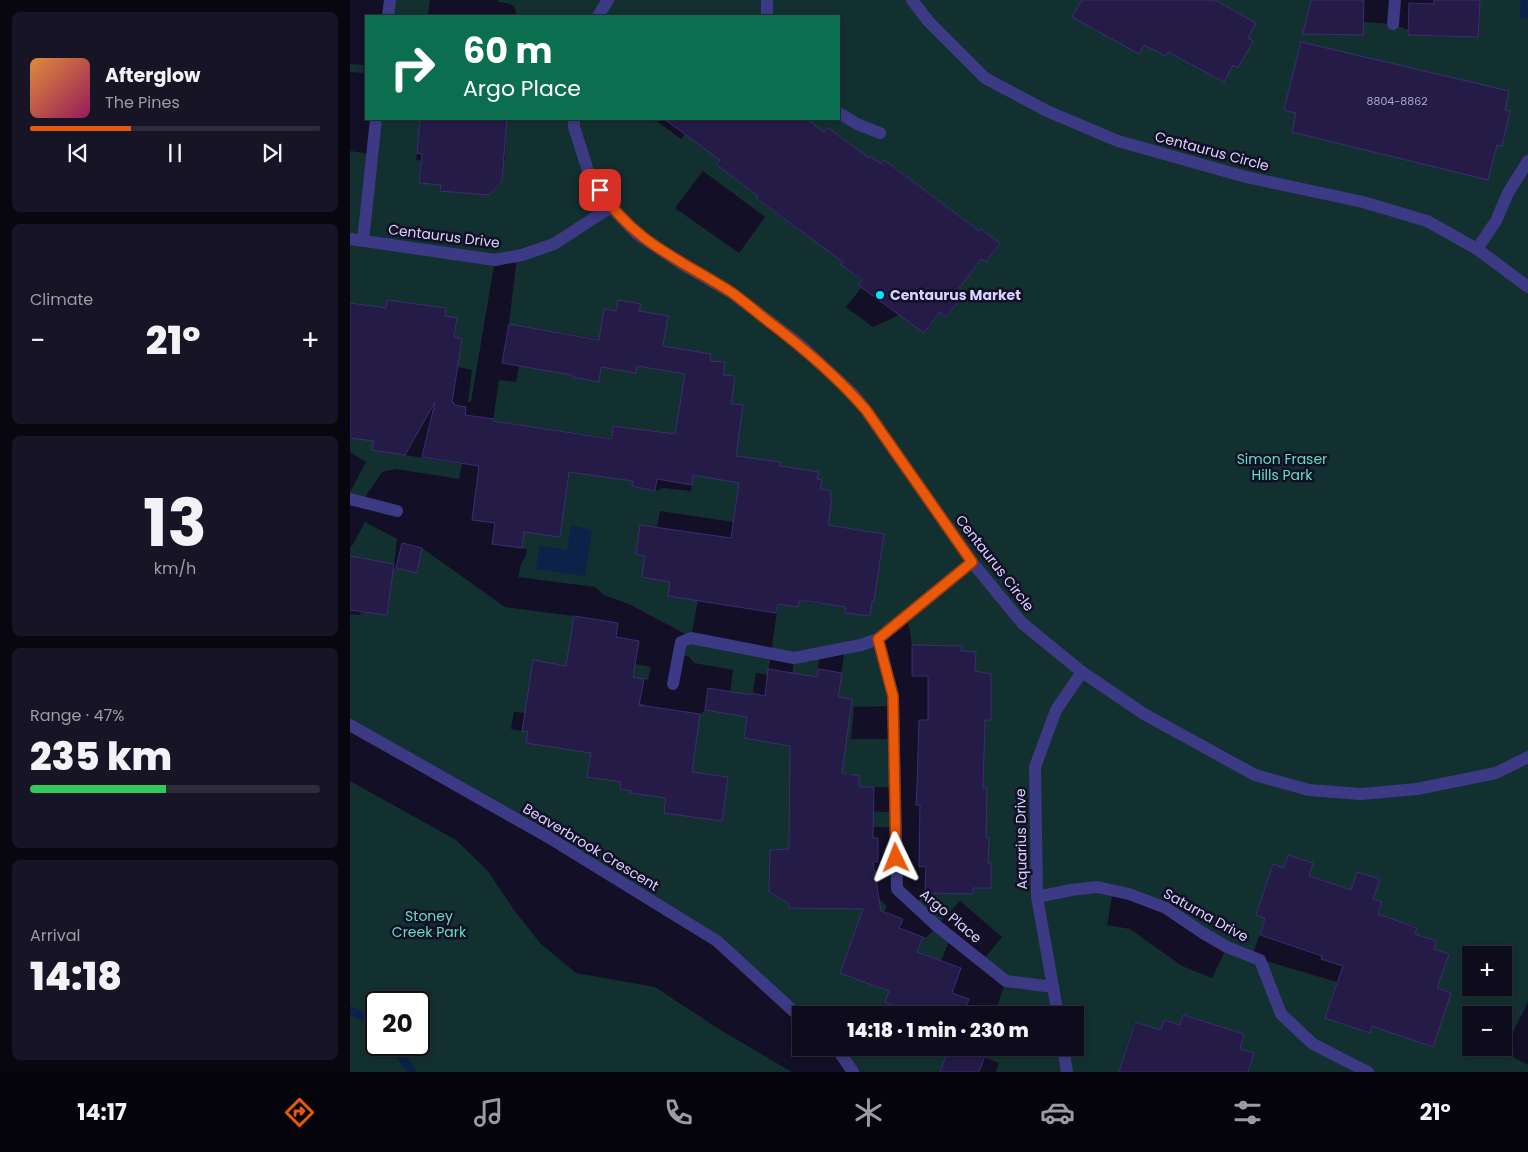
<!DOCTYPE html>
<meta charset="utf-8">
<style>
body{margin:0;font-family:Poppins,sans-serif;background:#171425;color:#f1f3f6;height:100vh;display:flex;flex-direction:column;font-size:19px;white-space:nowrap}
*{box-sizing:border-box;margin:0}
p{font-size:16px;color:#9b9ba3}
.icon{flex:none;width:28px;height:28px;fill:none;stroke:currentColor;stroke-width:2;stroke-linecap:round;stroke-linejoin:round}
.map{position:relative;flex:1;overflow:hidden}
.drawer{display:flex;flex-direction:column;gap:12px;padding:12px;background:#08060f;width:350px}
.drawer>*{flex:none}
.hud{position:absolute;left:15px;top:15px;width:475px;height:105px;border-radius:0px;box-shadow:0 2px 8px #0003,0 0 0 1px #2e2b3b;background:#0b6e4f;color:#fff;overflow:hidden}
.fabs{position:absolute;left:1112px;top:946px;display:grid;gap:10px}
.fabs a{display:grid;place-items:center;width:50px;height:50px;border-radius:0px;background:#0e0b1c;box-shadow:0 2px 8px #0003,0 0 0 1px #2e2b3b;font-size:25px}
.speed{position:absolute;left:15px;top:991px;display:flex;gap:10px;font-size:25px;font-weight:700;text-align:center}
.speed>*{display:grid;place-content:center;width:65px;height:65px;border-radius:50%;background:#0e0b1c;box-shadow:0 2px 8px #0003,0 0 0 1px #2e2b3b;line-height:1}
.speed .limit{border:2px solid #111;border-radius:8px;background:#fff;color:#111}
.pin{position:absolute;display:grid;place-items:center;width:42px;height:42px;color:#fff;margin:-21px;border-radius:10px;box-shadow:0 2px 8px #0006}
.me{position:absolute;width:55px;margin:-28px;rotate:358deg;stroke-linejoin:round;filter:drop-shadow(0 0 4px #0008)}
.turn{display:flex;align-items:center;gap:18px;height:105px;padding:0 15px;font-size:22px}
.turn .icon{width:65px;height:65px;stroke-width:2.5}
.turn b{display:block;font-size:35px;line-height:42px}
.big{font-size:38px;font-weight:800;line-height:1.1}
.drawer .tile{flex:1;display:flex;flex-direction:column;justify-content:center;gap:8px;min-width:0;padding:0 18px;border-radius:8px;background:#171425}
.drawer .dial{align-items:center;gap:0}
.dial b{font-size:65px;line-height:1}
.song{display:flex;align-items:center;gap:15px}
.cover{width:60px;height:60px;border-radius:8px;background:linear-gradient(135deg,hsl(30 70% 55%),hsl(330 70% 35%))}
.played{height:5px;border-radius:2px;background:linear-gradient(90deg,#ea580c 35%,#2e2b3b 35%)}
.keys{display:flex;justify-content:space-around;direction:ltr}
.heat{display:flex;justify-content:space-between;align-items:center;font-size:28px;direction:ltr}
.charge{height:8px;border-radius:4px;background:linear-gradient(90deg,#34c759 47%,#2e2b3b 0)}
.trip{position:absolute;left:442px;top:1006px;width:292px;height:50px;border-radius:0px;background:#0e0b1c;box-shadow:0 2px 8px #0003,0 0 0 1px #2e2b3b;font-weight:800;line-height:50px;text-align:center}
.tabs{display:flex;height:80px;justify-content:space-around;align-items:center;background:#06040b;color:#9b9ba3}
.tabs .icon{width:35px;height:35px}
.tabs .active{color:#ea580c}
.tabs b{font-size:22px;color:#f1f3f6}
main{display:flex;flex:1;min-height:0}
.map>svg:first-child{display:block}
</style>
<main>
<section class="drawer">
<div class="tile">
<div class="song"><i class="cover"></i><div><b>Afterglow</b><p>The Pines</p></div></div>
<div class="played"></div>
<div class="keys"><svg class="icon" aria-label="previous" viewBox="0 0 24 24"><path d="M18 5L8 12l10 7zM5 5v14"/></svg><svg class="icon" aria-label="pause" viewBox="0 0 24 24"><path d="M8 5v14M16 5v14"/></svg><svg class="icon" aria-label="next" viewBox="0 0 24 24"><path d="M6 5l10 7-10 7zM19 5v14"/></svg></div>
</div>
<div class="tile"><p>Climate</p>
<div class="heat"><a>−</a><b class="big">21°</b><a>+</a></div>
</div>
<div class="tile dial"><b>13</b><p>km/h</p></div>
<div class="tile"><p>Range · 47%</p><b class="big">235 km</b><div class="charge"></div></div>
<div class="tile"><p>Arrival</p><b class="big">14:18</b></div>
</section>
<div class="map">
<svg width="1178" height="1072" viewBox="0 0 1178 1072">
<rect width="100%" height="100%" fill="#130f26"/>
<g fill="#12302f" fill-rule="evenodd">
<polygon points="40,0 80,0 78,16 38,16"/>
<path d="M149,0H969L968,19L1043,24L1058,30L1083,31L1084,36L1128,37L1130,0H1178V1002L1153,1052L1178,1065V1072H898L904,1053L890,1049L894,1034L834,1015L830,1025L814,1020L811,1030L784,1022L769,1071L771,1072H646L649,1063L634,1057L638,1048H726V1015H644L656,981L632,961L652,937L610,901L587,926L601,937L587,971L564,960L573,937H577L587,926L564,905L575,893L622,894L623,888H641V863H638L639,838H636L637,789L618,788L634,720H641L640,674L625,673L626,652L611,651L612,647L562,645L557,615L528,639L543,706L504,707L501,739H543L544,787H509V776H501L500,773H440L439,849L420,850L419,892L438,903L439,908H488L500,811L545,812V827H503V871H528V877L502,881L506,903L529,899L537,906L534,912L506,928L490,973L530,988L540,989L558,1006L555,1015H451L367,941L0,726V614L10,615L11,612L37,615L43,568L67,572L72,548L155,607L224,616L216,666L183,661L175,713L164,712L161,729L178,732L176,743L285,664L301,667L298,680L271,675L267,700L294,704L289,729L346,738L350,714L355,710L378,713L383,670L344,663L339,657L328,653L341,637L279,604L254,595L245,587L168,577L171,564L176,556L177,549L142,544L145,523L122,520L127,482L133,460L256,477L284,471L282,486L305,491L313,488L341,491L343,475L369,479L386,454L393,406L381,404L385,377L373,375L375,363L360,361L361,354L340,351L324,443L310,432L264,426L261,438L143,421L149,380L166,382L169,366L222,375V377L249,382L255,349L287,366L306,369L308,360H311L318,316L289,311L290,304L268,300L266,311L254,309L250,339L159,324L167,256L145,260L121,402H118L122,370L108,367L104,337L107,318L95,316L96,308L37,300L36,310L0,303V151L22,154L26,119H69V127L71,128L66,160L74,161L70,167L69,183L91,185L90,191L127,187L146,189L152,181L153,168H146L148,160H155L157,119H298L302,122L304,119L331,139L335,134L370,160L367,165L393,184L412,191L407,199L493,262L491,265L512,281V287L496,307L523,327L549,315L575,333L590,312L597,317L612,296L606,292L631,259L636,262L650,244L631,229L628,233L551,180L555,175L534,160L531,164L520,157L516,162L503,147L478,128L474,132L452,124L445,119H489V16H166C167,3 158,3 147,2ZM353,171L415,217L389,253L325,208ZM394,457L430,462V466L469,472L467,479L472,480L470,489L481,491L480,498H482L478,525L534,534L524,600L522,601L520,616L496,613V607L449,601L448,607L428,604L421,653L341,638L348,600L320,581L292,577L295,556L286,554L290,525L307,527L310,511L383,522ZM495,648L488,697L502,700L495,746L435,743L434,745L395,738L401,693H403L406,673L418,675L421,653L444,658L442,679L464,694L470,653ZM240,757L378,777L372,821L315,813L317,796L308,797L281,793V791L270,789L271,782L237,777ZM938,855L959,876L1001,890L1007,872L1030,879L1023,899L1032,903L1019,943L1040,967L1054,923L1067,927L1065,934L1086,941L1084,949L1098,954L1087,988L1101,993L1083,1046L1029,1005L1020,1033L975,1018L987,982L902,957L915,918L906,915L923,865L934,868ZM763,891L816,908L877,947L862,978L832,966L780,929L757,925ZM1121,955H1154V988H1121ZM1121,1015H1154V1048H1121Z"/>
<polygon points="0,64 14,65 13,73 0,72"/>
<polygon points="26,424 23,450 112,464 109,479 46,469 32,472 12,502 0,499 0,492 16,462 0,452 0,438"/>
<polygon points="15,522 47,539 44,565 17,561 13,569 14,558 0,556 0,546 2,546"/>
<path d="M0,781L106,840L137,870L164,910L191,944L226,973L305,987L372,1031L442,1072H0ZM26,1002H69V1045H26Z"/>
<polygon points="484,1048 599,1048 590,1072 503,1072"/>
</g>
<g fill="#0c2248">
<polygon points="1171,0 1178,0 1178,19 1169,18"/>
<polygon points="221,525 242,530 235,576 186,569 189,546 217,550"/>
</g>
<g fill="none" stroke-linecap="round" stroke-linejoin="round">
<g stroke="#0c2248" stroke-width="8">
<polyline points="0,1010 26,1024"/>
<polyline points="42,1045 63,1072"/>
</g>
</g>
<g fill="#241b47" stroke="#3b2d73">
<polygon points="732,0 865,0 906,23 898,38 903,41 888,68 883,65 874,82 818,52 816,56 794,45 789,54 722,17"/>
<polygon points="961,0 1014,0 1013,35 953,34"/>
<polygon points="1084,0 1130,0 1128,37 1058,35 1059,3 1084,4"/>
<polygon points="951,42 1159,91 1155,110 1160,111 1152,146 1147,145 1138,180 942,132 946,113 934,110"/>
<polygon points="70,119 157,119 152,181 139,195 90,191 91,185 69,183 72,154 67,153"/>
<polygon points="314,119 456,119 474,132 478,128 519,158 520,156 531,164 534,160 629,231 631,229 650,243 636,262 631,259 606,292 612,296 596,317 590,312 574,333 508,285 512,280 491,265 493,262 406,198 408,196 366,164 370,160"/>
<polygon points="37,300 96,308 95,316 107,318 104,337 112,339 102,402 104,403 104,405 116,407 115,415 144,419 143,421 262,439 263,426 325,434 335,374 287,366 286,373 251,367 249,382 222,377 222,375 152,363 159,324 249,340 254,309 266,311 268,300 291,304 289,311 318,316 313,346 361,354 360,361 375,362 373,375 385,376 381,404 393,405 386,456 430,462 430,466 469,472 467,479 472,480 470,489 481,491 480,498 482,498 478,525 534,534 524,601 522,601 520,616 495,613 496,607 457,601 449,601 448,607 428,604 426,613 318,596 320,582 292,577 295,556 286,554 290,525 381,538 389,483 343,475 342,485 307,479 305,491 282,486 283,481 219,472 210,537 174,532 172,548 142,544 145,523 122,520 129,466 72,457 85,402 55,455 22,450 24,441 0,438 0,303 36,308"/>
<polygon points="52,543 72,548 67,573 46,568"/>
<polygon points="0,556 44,564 37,615 0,610"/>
<polygon points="224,616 268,623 266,637 289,641 283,677 294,679 289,705 350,714 342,772 378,777 372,821 314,813 316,798 280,793 281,791 270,789 271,782 237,777 241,753 176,743 178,732 172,731 183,660 216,666"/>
<polygon points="562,645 612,646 611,651 626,652 625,671 641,674 641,720 635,720 633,788 637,788 636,838 639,838 638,863 641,863 641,888 623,888 623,894 575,893 576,866 569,867 570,805 566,805 567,784 569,720 578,720 578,676 562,676"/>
<polygon points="418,669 467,677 468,669 492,673 488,697 502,699 492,773 509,776 509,787 524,787 523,838 528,838 528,862 523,862 531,911 553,919 549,928 573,937 567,952 611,968 602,993 619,999 613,1015 555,1015 557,1010 535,1002 539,991 490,973 513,909 439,908 438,903 419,892 420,850 439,849 440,746 394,738 397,717 355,710 358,688 401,695 401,693 415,696"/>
<polygon points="938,855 963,863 959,876 1001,890 1007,872 1030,879 1023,899 1032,902 1028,914 1067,928 1065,934 1086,941 1084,949 1099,954 1087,988 1101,993 1083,1047 1022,1026 1020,1033 975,1018 993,966 971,959 972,956 910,935 915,918 906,915 923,864 934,868"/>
<polygon points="833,1015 894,1034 890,1049 904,1053 898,1072 769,1072 785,1022 811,1030 814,1020 830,1025"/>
<polygon points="599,1048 638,1048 629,1072 590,1072"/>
</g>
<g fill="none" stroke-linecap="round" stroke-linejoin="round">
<g stroke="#3d3a85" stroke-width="12">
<polyline points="417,0 417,16"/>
<polyline points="38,16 40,0"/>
<polyline points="1043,24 1045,0"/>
<polyline points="489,113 507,124 530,133"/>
<polyline points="13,241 26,119"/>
<polyline points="1127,249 1146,221 1158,193 1178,161"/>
<polyline points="0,499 47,511"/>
<polyline points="528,639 543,696 547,889 587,926 656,981 703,987"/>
<polyline points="323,684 331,642 341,638 444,658 511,645 528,639 622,562"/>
<polyline points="687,897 721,890 747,887 779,894 816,908 853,933 877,947 910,960 931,1014 963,1044 1018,1072"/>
</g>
<g stroke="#3d3a85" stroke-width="12">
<polyline points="562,0 579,22 635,78 697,111 768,141 896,177 1013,202 1077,221 1127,249 1178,287"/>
<polyline points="248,16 258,0"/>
<polyline points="224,119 224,127 239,174 261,207 287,234 332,264 382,293 448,343 503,394 516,410 622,562 672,623 732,672 794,714 905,775 959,790 1011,794 1067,789 1146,773 1178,757"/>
<polyline points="0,239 145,260 172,255 204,244 261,207"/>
<polyline points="0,725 198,837 367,941 451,1018"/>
<polyline points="708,1015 687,897 685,767 706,710 732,672"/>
<polyline points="484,1048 490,1053 503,1072"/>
<polyline points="713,1048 717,1072"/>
</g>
</g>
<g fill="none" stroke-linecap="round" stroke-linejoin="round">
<g stroke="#983908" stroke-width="12">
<path id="route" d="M250,190C283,242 331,260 381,292C392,300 403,309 414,318C450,345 486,375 516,410L622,562L528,639L543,696L546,858"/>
</g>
<use href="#route" stroke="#ea580c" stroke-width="9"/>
</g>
<circle fill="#00e5ff" stroke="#130f26" stroke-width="2" cx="530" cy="295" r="5"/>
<g text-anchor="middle" stroke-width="5" stroke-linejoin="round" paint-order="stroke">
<g font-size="11" fill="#aca6d1">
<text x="1047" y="105">8804-8862</text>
</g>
<g font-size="14" fill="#d9d4ff" stroke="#130f26">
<text transform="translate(862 151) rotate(15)" y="5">Centaurus Circle</text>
<text transform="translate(94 236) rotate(7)" y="5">Centaurus Drive</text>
<text transform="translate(645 563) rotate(52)" y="5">Centaurus Circle</text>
<text transform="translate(671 839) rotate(-91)" y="5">Aquarius Drive</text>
<text transform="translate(241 847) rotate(31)" y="5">Beaverbrook Crescent</text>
<text transform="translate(856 915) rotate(29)" y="5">Saturna Drive</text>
<text transform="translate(601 916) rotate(40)" y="5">Argo Place</text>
</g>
<g font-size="14" font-weight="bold" fill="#d9d4ff" stroke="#130f26" text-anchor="start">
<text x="540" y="300">Centaurus Market</text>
</g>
<g font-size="14" fill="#5fe0c0" stroke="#130f26">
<text x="932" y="464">Simon Fraser<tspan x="932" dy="16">Hills Park</tspan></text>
<text x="79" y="921">Stoney<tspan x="79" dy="16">Creek Park</tspan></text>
</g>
</g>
</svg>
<div class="fabs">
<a>+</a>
<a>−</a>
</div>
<div class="speed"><div class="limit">20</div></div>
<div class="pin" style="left:250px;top:190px;background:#d93025"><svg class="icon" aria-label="arrive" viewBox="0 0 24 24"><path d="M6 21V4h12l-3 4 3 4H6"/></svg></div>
<svg class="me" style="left:546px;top:858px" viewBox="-20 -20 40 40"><path d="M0-17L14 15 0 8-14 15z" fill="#ea580c" stroke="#fff" stroke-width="4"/></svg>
<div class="trip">14:18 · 1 min · 230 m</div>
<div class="hud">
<div class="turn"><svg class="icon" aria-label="right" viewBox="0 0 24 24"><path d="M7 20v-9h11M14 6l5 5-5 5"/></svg><div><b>60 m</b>Argo Place</div></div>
</div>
</div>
</main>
<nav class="tabs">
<b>14:17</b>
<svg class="icon active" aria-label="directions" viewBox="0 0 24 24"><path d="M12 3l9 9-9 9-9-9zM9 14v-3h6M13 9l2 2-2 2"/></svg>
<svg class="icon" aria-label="music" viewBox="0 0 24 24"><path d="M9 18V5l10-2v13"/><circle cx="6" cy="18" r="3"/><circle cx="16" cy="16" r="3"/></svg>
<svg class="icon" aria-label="phone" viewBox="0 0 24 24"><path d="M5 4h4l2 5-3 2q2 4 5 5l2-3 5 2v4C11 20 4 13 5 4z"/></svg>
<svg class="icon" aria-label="climate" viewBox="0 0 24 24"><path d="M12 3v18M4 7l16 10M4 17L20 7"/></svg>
<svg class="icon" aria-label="car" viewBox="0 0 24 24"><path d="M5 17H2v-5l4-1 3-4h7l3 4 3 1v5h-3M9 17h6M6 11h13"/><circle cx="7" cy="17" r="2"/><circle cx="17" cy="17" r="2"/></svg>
<svg class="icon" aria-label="filters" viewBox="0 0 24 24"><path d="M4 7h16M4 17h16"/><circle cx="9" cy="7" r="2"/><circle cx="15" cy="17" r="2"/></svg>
<b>21°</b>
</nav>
